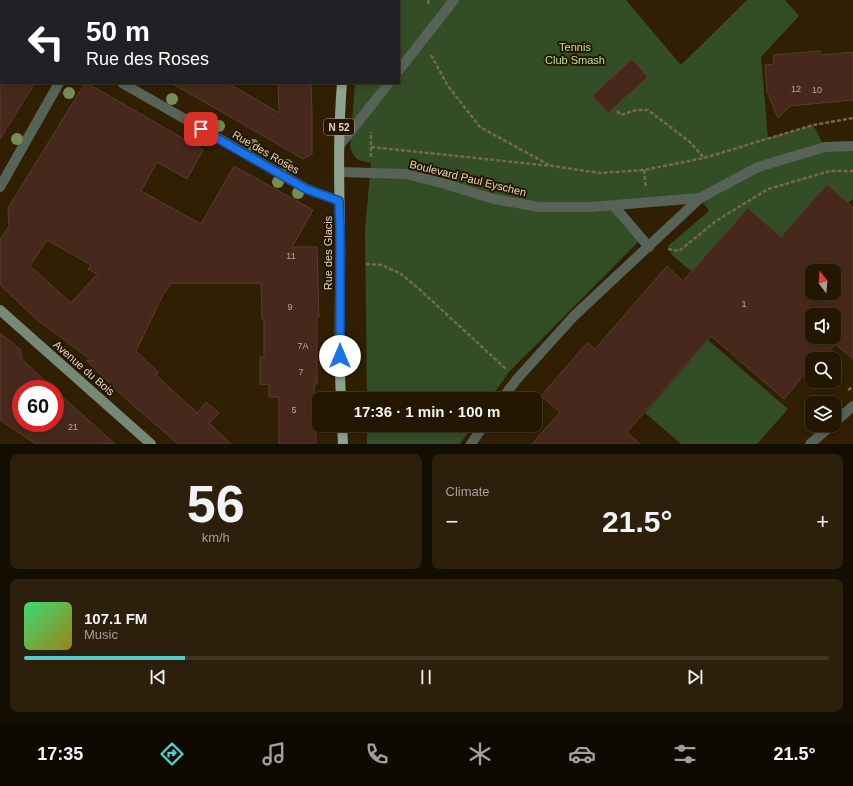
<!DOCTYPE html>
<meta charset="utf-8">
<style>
body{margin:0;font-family:Arial,sans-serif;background:#2c200c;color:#f1f3f6;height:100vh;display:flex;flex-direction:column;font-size:15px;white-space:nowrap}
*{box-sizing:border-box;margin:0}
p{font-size:13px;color:#a39f99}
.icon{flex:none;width:22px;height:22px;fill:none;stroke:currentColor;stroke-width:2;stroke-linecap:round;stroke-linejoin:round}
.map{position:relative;height:444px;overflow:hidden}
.side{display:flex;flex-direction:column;gap:10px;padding:10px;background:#140d01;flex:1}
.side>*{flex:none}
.banner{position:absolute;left:0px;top:0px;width:400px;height:84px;box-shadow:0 2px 6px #0003,0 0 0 1px #413624;background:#202124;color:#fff;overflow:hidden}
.needle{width:26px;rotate:344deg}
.fabs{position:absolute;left:805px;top:264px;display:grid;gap:8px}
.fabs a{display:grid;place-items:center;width:36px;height:36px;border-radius:8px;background:#241702;box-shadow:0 2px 6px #0003,0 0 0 1px #413624;font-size:20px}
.speed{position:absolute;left:12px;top:380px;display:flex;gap:8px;font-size:20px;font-weight:700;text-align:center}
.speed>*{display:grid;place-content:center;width:52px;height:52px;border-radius:50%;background:#241702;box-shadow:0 2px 6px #0003,0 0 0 1px #413624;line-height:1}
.speed .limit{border:6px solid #d22;background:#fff;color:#111}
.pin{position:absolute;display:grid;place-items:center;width:34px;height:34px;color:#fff;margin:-17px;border-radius:8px;box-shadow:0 2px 6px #0006}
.me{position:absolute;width:44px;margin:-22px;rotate:0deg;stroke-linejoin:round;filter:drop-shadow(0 0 3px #0008)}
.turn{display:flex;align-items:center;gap:14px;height:84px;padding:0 20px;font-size:18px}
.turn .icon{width:52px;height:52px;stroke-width:2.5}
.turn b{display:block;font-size:28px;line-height:34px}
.big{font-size:30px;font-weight:700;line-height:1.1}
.side .tile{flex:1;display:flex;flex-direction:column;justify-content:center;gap:6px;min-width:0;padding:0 14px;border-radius:8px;background:#2c200c}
.side .dial{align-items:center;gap:0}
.dial b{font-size:52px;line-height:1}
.song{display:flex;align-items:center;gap:12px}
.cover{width:48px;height:48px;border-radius:6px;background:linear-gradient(135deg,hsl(140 70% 55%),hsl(50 70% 35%))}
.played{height:4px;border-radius:2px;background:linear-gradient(90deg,#52cdcc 20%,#413624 20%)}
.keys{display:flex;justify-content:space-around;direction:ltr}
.heat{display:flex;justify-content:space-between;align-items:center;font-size:22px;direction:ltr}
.side .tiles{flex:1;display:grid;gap:10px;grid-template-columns:1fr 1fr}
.tile:last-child{grid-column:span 2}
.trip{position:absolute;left:312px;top:392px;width:230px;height:40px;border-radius:8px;background:#241702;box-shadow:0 2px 6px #0003,0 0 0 1px #413624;font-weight:700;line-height:40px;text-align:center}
.tab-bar{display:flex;height:64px;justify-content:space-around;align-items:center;background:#0e0901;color:#a39f99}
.tab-bar .icon{width:28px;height:28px}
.tab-bar .active{color:#52cdcc}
.tab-bar b{font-size:18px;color:#f1f3f6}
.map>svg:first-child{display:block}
</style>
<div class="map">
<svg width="853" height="444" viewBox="0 0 853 444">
<rect width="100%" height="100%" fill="#301f03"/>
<g fill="#334e26">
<path d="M385,0H626L681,65L747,0H785L799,16L761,57L768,138L813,125L825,147L853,146V199L848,203L827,184L781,237L748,208L692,272L672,255L668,246L709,211L700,198L615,206L642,238L509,372L490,399H367L365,229L371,163C358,160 355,161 350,147L355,83H399V1H384Z"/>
<polygon points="708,340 788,409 757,444 681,444 645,413"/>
<polygon points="367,425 473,425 460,444 367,444"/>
</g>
<g fill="#46291c" stroke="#5b3c2e" fill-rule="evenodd">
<polygon points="820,51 821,55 853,52 853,100 790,106 778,118 767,92 765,65 774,64 773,55"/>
<polygon points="632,59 648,77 608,113 592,96"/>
<polygon points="0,83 35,83 0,139"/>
<path d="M85,83H87L203,150L187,179L157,162L141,191L201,224L234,166L313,210L292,247H317L319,317L317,318V384H314L316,444H279V397H269V384L260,385V357H264V319H262L261,283H171L163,295L136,351L158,372L156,375L197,413L206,402L219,413L209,423L231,444H178L126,399L86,360L93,361L37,320L0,285V240L9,226L8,208ZM47,240L91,265L88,269L97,274L71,303L30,266Z"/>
<polygon points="171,83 228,83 279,113 278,83 311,83 312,111 312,154 303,159 236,120"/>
<path d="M827,184L853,208V359L835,344L823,359H812V381L804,375L784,399L711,336L627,432L640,444H532L560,412L541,396L587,343L595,349L667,266L683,281L748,208L781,237ZM812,271H834V293H812ZM812,315H834V337H812Z"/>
<polygon points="0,333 21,350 21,358 53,389 21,389 21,423 55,423 55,390 115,444 36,444 0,420"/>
</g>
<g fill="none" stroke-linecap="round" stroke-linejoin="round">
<g stroke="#76674f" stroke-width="2.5" stroke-dasharray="4 2" stroke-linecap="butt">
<polyline points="428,0 429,6"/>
<polyline points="431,55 448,86 480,127 549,165"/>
<polyline points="617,111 621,115 636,110 648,110 690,142 704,158"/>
<polyline points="371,147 552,166 600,173 644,170 704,158 813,125 853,118"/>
<polyline points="371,157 371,132"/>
<polyline points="644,170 646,188"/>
<polyline points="668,249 679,251 716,221 768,189 830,171 853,171"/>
<polyline points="366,264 382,265 401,274 418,288 506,369"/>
<polyline points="848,390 853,387"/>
</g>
<g stroke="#586358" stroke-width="10">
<polyline points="30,0 31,1"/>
<polyline points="109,1 109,0"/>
<polyline points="399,70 454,0"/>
<polyline points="122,83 307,189 339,201"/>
<polyline points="339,146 389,83"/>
<polyline points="340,172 406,174 442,183 494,199 539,207 591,207 700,198"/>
<polyline points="0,187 59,83"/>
<polyline points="614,206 649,247"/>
<polyline points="502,399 517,379 574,316 700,198 758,167 825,147 853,146"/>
<polyline points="834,423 853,406"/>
<polyline points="471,444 484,425"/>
<polyline points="810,444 832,425"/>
</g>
<polyline stroke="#768876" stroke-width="10" points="0,310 151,444"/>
<g stroke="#8da48e" stroke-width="10">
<polyline points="368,1 369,0"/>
<path d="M341,399C338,342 341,286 340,229C339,180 338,131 342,83"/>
<polyline points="342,425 343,444"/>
</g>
</g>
<g fill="#768e54">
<circle cx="69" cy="93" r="6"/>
<circle cx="172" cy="99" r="6"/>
<circle cx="219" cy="126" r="6"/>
<circle cx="17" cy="139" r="6"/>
<circle cx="253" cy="145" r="6"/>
<circle cx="287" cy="165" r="6"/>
<circle cx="278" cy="182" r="6"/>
<circle cx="298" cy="193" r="6"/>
</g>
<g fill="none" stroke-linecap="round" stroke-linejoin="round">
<g stroke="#114b97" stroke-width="10">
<polyline id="route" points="201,129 306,189 339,201 340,229 340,356"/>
</g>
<use href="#route" stroke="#1a73e8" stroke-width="7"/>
</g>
<g text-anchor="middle" stroke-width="4" stroke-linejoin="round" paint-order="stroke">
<g font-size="9" fill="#baa99a">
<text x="796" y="92">12</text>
<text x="817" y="93">10</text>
<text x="291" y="259">11</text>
<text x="744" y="307">1</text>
<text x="290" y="310">9</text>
<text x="303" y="349">7A</text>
<text x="301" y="375">7</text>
<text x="294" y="413">5</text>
<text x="73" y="430">21</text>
</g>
<rect fill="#261500" stroke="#a89b89" stroke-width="1" x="324" y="119" width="30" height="16" rx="3"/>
<g font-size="10" font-weight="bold" fill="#e0d4c4">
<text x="339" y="131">N 52</text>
</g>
<g font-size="11" fill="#b0e897" stroke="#261500">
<text x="575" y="51">Tennis<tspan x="575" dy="13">Club Smash</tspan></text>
</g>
<g font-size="11" fill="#e0d4c4" stroke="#261500">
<text transform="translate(266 152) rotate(30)" y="4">Rue des Roses</text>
<text transform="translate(468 178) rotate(14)" y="4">Boulevard Paul Eyschen</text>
<text transform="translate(328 253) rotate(-90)" y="4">Rue des Glacis</text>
<text transform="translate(84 368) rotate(41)" y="4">Avenue du Bois</text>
</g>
</g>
</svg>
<div class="fabs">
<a><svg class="needle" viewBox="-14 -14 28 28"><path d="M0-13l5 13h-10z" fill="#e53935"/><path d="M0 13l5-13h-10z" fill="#a39f99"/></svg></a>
<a><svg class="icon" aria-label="sound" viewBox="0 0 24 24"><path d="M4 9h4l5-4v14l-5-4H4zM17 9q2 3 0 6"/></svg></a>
<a><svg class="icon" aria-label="search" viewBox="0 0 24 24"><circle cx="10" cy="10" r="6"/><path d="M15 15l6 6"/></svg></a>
<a><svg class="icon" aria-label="layers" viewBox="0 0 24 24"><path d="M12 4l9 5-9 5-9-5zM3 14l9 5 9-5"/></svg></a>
</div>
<div class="speed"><div class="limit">60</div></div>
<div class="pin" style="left:201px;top:129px;background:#d93025"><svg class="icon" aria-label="arrive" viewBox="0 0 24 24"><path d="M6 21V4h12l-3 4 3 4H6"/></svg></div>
<svg class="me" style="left:340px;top:356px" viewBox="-20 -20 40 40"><circle r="19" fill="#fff"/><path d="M0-13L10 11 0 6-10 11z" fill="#1a73e8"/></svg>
<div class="trip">17:36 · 1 min · 100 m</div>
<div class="banner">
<div class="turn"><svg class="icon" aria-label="left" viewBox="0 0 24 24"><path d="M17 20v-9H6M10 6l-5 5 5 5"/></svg><div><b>50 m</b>Rue des Roses</div></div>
</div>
</div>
<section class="side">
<div class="tiles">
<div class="tile dial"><b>56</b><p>km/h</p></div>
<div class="tile"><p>Climate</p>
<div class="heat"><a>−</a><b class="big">21.5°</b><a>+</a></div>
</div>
<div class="tile">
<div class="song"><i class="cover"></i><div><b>107.1 FM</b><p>Music</p></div></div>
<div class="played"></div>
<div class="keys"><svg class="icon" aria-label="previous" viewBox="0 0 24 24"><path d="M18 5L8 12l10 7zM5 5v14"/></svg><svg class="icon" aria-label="pause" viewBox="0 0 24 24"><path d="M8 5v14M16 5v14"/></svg><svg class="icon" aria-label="next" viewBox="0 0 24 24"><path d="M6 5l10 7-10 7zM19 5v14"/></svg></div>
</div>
</div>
</section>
<nav class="tab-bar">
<b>17:35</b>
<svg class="icon active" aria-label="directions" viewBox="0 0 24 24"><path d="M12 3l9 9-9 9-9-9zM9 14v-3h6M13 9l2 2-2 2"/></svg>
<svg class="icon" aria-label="music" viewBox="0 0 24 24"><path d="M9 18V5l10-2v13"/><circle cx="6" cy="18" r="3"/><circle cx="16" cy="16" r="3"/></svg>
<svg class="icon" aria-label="phone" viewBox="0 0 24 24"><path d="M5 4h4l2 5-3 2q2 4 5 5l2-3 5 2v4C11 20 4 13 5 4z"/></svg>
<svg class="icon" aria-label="climate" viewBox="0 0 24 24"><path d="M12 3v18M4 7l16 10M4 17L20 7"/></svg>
<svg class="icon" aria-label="car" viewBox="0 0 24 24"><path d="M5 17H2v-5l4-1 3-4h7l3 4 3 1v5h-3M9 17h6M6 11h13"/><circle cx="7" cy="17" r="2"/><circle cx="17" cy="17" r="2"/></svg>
<svg class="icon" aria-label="filters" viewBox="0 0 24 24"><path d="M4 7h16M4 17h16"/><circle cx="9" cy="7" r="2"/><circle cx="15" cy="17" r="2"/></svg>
<b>21.5°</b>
</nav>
